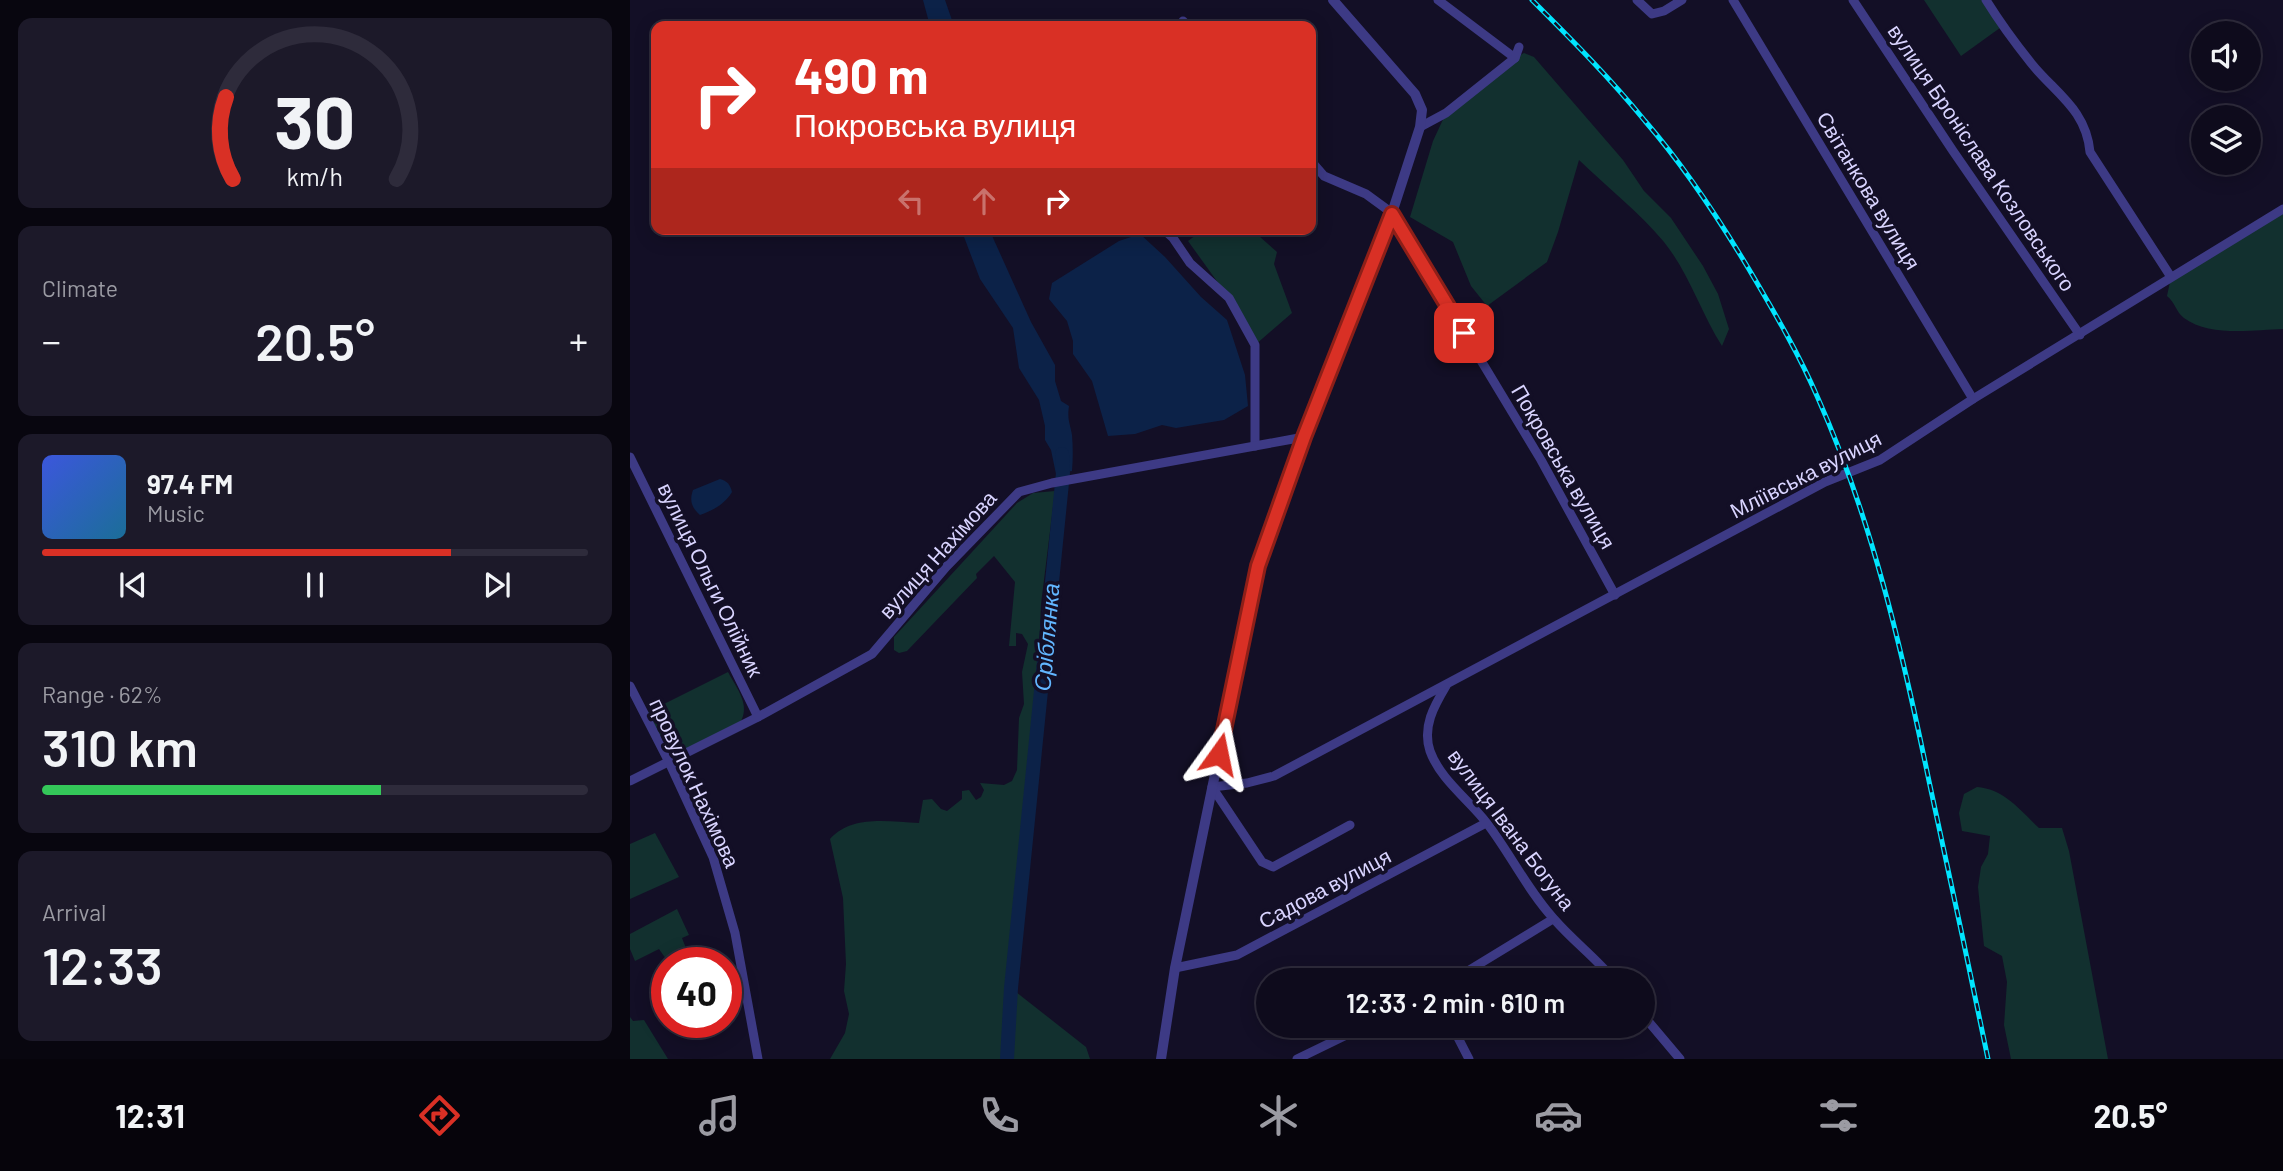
<!DOCTYPE html>
<meta charset="utf-8">
<style>
body{margin:0;font-family:Barlow,sans-serif;background:#1c1929;color:#f1f3f6;height:100vh;display:flex;flex-direction:column;font-size:26px;white-space:nowrap}
*{box-sizing:border-box;margin:0}
p{font-size:23px;color:#9b9ba3}
.icon{flex:none;width:38px;height:38px;fill:none;stroke:currentColor;stroke-width:2;stroke-linecap:round;stroke-linejoin:round}
.map{position:relative;flex:1;overflow:hidden}
.panel{display:flex;flex-direction:column;gap:18px;padding:18px;background:#08060f;width:630px}
.panel>*{flex:none}
.top-card{position:absolute;left:21px;top:21px;width:665px;height:214px;border-radius:14px;box-shadow:0 4px 18px #0003,0 0 0 2px #2e2b3b;background:#d93025;color:#fff;overflow:hidden}
.buttons{position:absolute;left:1561px;top:21px;display:grid;gap:14px}
.buttons a{display:grid;place-items:center;width:70px;height:70px;border-radius:50%;background:#0e0b1c;box-shadow:0 4px 18px #0003,0 0 0 2px #2e2b3b;font-size:35px}
.speed{position:absolute;left:21px;top:947px;display:flex;gap:14px;font-size:35px;font-weight:700;text-align:center}
.speed>*{display:grid;place-content:center;width:91px;height:91px;border-radius:50%;background:#0e0b1c;box-shadow:0 4px 18px #0003,0 0 0 2px #2e2b3b;line-height:1}
.speed .limit{border:10px solid #d22;background:#fff;color:#111}
.pin{position:absolute;display:grid;place-items:center;width:60px;height:60px;color:#fff;margin:-30px;border-radius:14px;box-shadow:0 4px 10px #0006}
.me{position:absolute;width:77px;margin:-38px;rotate:12deg;stroke-linejoin:round;filter:drop-shadow(0 0 5px #0008)}
.turn{display:flex;align-items:center;gap:24px;height:147px;padding:0 28px;font-size:32px}
.turn .icon{width:91px;height:91px;stroke-width:2.5}
.turn b{display:block;font-size:49px;line-height:60px}
.lanes{display:flex;align-items:center;height:66px;padding:0 28px;background:#0003;justify-content:center;gap:35px;direction:ltr}
.lanes .off{opacity:.35}
.big{font-size:52px;font-weight:600;line-height:1.1}
.panel .tile{flex:1;display:flex;flex-direction:column;justify-content:center;gap:10px;min-width:0;padding:0 24px;border-radius:14px;background:#1c1929}
.panel .dial{align-items:center;gap:0}
.dial svg{height:182px;overflow:visible;fill:none;stroke:#2e2b3b;stroke-width:7;stroke-linecap:round;text-anchor:middle}
.dial text{fill:#f1f3f6;stroke:none}
.song{display:flex;align-items:center;gap:21px}
.cover{width:84px;height:84px;border-radius:10px;background:linear-gradient(135deg,hsl(230 70% 55%),hsl(200 70% 35%))}
.played{height:7px;border-radius:4px;background:linear-gradient(90deg,#d93025 75%,#2e2b3b 75%)}
.keys{display:flex;justify-content:space-around;direction:ltr}
.heat{display:flex;justify-content:space-between;align-items:center;font-size:38px;direction:ltr}
.charge{height:10px;border-radius:5px;background:linear-gradient(90deg,#34c759 62%,#2e2b3b 0)}
.trip{position:absolute;left:626px;top:968px;width:399px;height:70px;border-radius:35px;background:#0e0b1c;box-shadow:0 4px 18px #0003,0 0 0 2px #2e2b3b;font-weight:600;line-height:70px;text-align:center}
.dock{display:flex;height:112px;justify-content:space-around;align-items:center;background:#06040b;color:#9b9ba3}
.dock .icon{width:49px;height:49px}
.dock .current{color:#d93025}
.dock b{font-size:32px;color:#f1f3f6}
main{display:flex;flex:1;min-height:0}
.map>svg:first-child{display:block}
</style>
<main>
<section class="panel">
<div class="tile dial"><svg viewBox="0 0 100 80">
<path d="M14 69A42 42 0 1 1 86 69"/>
<path d="M14 69A42 42 0 0 1 11 33" stroke="#d93025"/>
<text x="50" y="56" font-size="32" font-weight="700">30</text>
<text x="50" y="72" font-size="11">km/h</text>
</svg></div>
<div class="tile"><p>Climate</p>
<div class="heat"><a>−</a><b class="big">20.5°</b><a>+</a></div>
</div>
<div class="tile">
<div class="song"><i class="cover"></i><div><b>97.4 FM</b><p>Music</p></div></div>
<div class="played"></div>
<div class="keys"><svg class="icon" aria-label="previous" viewBox="0 0 24 24"><path d="M18 5L8 12l10 7zM5 5v14"/></svg><svg class="icon" aria-label="pause" viewBox="0 0 24 24"><path d="M8 5v14M16 5v14"/></svg><svg class="icon" aria-label="next" viewBox="0 0 24 24"><path d="M6 5l10 7-10 7zM19 5v14"/></svg></div>
</div>
<div class="tile"><p>Range · 62%</p><b class="big">310 km</b><div class="charge"></div></div>
<div class="tile"><p>Arrival</p><b class="big">12:33</b></div>
</section>
<div class="map">
<svg width="1653" height="1059" viewBox="0 0 1653 1059">
<rect width="100%" height="100%" fill="#130f26"/>
<g fill="#12302f">
<polygon points="1294,0 1356,0 1374,25 1331,56"/>
<path d="M894,53L904,57L993,160L1014,191L1041,218L1073,266L1088,294L1099,329L1092,346C1071,313 1059,273 1034,242C1009,212 977,187 949,160L928,232L917,262L857,306L841,286L823,242L780,217L803,141L816,113L885,58Z"/>
<path d="M1653,209V329C1623,330 1579,337 1554,318C1546,312 1545,302 1537,296L1541,277Z"/>
<polygon points="574,229 621,229 647,252 644,264 662,313 625,345 599,298 558,241"/>
<path d="M425,491L411,604L408,677L396,810V849L381,988L456,1047L460,1059H200L215,1033L219,1014L214,991L216,964L213,898L200,839C223,814 259,822 289,823L293,800L302,799L311,809L317,811L332,799V791L339,790L346,800L351,797L354,790L350,783L374,785L382,781L387,770L389,718L394,704L392,672L398,644L392,634L386,633V646H379L385,582L364,556L346,574L347,578L277,651L269,653L264,650V637L387,503L403,493Z"/>
<path d="M98,672C107,689 121,705 110,723L40,757L18,712Z"/>
<path d="M1347,787C1374,789 1390,810 1409,828H1432L1439,851L1478,1059H1381L1374,1025L1377,982L1372,956L1354,946L1348,887L1351,867L1358,854L1360,836L1332,831L1329,813L1334,794Z"/>
<polygon points="25,833 49,877 0,899 0,844"/>
<polygon points="47,909 59,935 52,938 57,951 36,959 29,949 5,961 0,949 0,934"/>
<polygon points="0,1017 3,1021 14,1020 38,1059 0,1059"/>
</g>
<g fill="#0c2248">
<polygon points="293,0 315,0 324,26 300,26"/>
<path d="M331,229H359L401,322L425,365V381L431,401L439,406C437,420 440,423 442,435C443,447 443,459 442,471L426,474L421,450L415,440V426L409,400L389,368L383,328L350,279Z"/>
<polygon points="510,234 535,257 571,297 597,320 615,375 618,406 594,420 546,428 532,425 505,434 478,436 462,381 443,354 443,341 437,321 419,299 422,283 489,241"/>
<path d="M90,479C97,481 100,484 102,492C94,505 83,510 70,515C62,508 59,501 63,490Z"/>
</g>
<g fill="none" stroke-linecap="round" stroke-linejoin="round">
<polyline stroke="#0c2248" stroke-width="14" points="377,1059 381,988 433,473 432,454"/>
<g stroke="#3d3a85" stroke-width="9">
<polyline points="808,0 885,58"/>
<polyline points="1007,0 1022,14 1034,11 1052,0"/>
<polyline points="1103,0 1343,399"/>
<polyline points="1223,0 1323,151 1450,335"/>
<path d="M1356,0C1369,21 1385,43 1401,63C1425,93 1456,109 1460,152L1541,277"/>
<polyline points="553,21 558,26"/>
<polyline points="790,127 816,113 885,58 889,47"/>
<polyline points="681,161 694,176 736,194 762,213 911,460 985,595"/>
<polyline points="533,229 543,238 560,263 599,298 625,345 625,446"/>
<polyline points="0,457 128,717"/>
<polyline points="0,686 39,762 83,857 105,933 128,1059"/>
<path d="M816,686C804,706 792,727 800,751C810,779 838,799 856,822C880,853 898,891 924,919C943,941 966,958 984,980"/>
<polyline points="0,781 128,717 242,654 316,567 389,492 422,483 674,437"/>
<polyline points="720,825 643,867 632,862 582,787 617,783 644,776 1195,482 1250,460 1343,399 1653,209"/>
<polyline points="545,968 607,955 856,823"/>
<polyline points="823,980 923,919"/>
<polyline points="1013,1015 1050,1059"/>
<polyline points="822,1026 839,1059"/>
<polyline points="667,1059 735,1026"/>
</g>
<polyline stroke="#3d3a85" stroke-width="10" points="531,1059 545,968 628,566 674,437 762,213 790,127 792,110 785,94 703,0"/>
<g stroke="#00e5ff" stroke-width="5">
<path id="rail" d="M902,0C941,39 980,78 1015,121C1055,167 1089,219 1120,271C1144,312 1168,352 1187,396C1242,519 1272,650 1299,781C1319,874 1339,966 1358,1059"/>
</g>
<use href="#rail" stroke="#130f26" stroke-width="2.5" stroke-dasharray="8" stroke-linecap="butt"/>
</g>
<g fill="none" stroke-linecap="round" stroke-linejoin="round">
<g stroke="#8d1f18" stroke-width="18">
<polyline id="route" points="589,754 628,566 674,437 762,214 834,333"/>
</g>
<use href="#route" stroke="#d93025" stroke-width="12"/>
</g>
<g text-anchor="middle" stroke-width="7" stroke-linejoin="round" paint-order="stroke">
<g font-size="21" fill="#d9d4ff" stroke="#130f26">
<text transform="translate(1351 158) rotate(56)" y="7">вулиця Броніслава Козловського</text>
<text transform="translate(1238 191) rotate(59)" y="7">Світанкова вулиця</text>
<text transform="translate(933 467) rotate(60)" y="7">Покровська вулиця</text>
<text transform="translate(1176 475) rotate(-27)" y="7">Мліївська вулиця</text>
<text transform="translate(308 555) rotate(-48)" y="7">вулиця Нахімова</text>
<text transform="translate(80 580) rotate(64)" y="7">вулиця Ольги Олійник</text>
<text transform="translate(64 783) rotate(65)" y="7">провулок Нахімова</text>
<text transform="translate(881 830) rotate(53)" y="7">вулиця Івана Богуна</text>
<text transform="translate(695 889) rotate(-28)" y="7">Садова вулиця</text>
</g>
<g font-size="23" font-style="italic" fill="#62b6ff" stroke="#130f26">
<text transform="translate(417 637) rotate(-85)" y="8">Сріблянка</text>
</g>
</g>
</svg>
<div class="buttons">
<a><svg class="icon" aria-label="sound" viewBox="0 0 24 24"><path d="M4 9h4l5-4v14l-5-4H4zM17 9q2 3 0 6"/></svg></a>
<a><svg class="icon" aria-label="layers" viewBox="0 0 24 24"><path d="M12 4l9 5-9 5-9-5zM3 14l9 5 9-5"/></svg></a>
</div>
<div class="speed"><div class="limit">40</div></div>
<div class="pin" style="left:834px;top:333px;background:#d93025"><svg class="icon" aria-label="arrive" viewBox="0 0 24 24"><path d="M6 21V4h12l-3 4 3 4H6"/></svg></div>
<svg class="me" style="left:589px;top:754px" viewBox="-20 -20 40 40"><path d="M0-17L14 15 0 8-14 15z" fill="#d93025" stroke="#fff" stroke-width="4"/></svg>
<div class="trip">12:33 · 2 min · 610 m</div>
<div class="top-card">
<div class="turn"><svg class="icon" aria-label="right" viewBox="0 0 24 24"><path d="M7 20v-9h11M14 6l5 5-5 5"/></svg><div><b>490 m</b>Покровська вулиця</div></div>
<div class="lanes"><svg class="icon off" aria-label="left" viewBox="0 0 24 24"><path d="M17 20v-9H6M10 6l-5 5 5 5"/></svg><svg class="icon off" aria-label="ahead" viewBox="0 0 24 24"><path d="M12 20V5M6 11l6-6 6 6"/></svg><svg class="icon" aria-label="right" viewBox="0 0 24 24"><path d="M7 20v-9h11M14 6l5 5-5 5"/></svg></div>
</div>
</div>
</main>
<nav class="dock">
<b>12:31</b>
<svg class="icon current" aria-label="directions" viewBox="0 0 24 24"><path d="M12 3l9 9-9 9-9-9zM9 14v-3h6M13 9l2 2-2 2"/></svg>
<svg class="icon" aria-label="music" viewBox="0 0 24 24"><path d="M9 18V5l10-2v13"/><circle cx="6" cy="18" r="3"/><circle cx="16" cy="16" r="3"/></svg>
<svg class="icon" aria-label="phone" viewBox="0 0 24 24"><path d="M5 4h4l2 5-3 2q2 4 5 5l2-3 5 2v4C11 20 4 13 5 4z"/></svg>
<svg class="icon" aria-label="climate" viewBox="0 0 24 24"><path d="M12 3v18M4 7l16 10M4 17L20 7"/></svg>
<svg class="icon" aria-label="car" viewBox="0 0 24 24"><path d="M5 17H2v-5l4-1 3-4h7l3 4 3 1v5h-3M9 17h6M6 11h13"/><circle cx="7" cy="17" r="2"/><circle cx="17" cy="17" r="2"/></svg>
<svg class="icon" aria-label="filters" viewBox="0 0 24 24"><path d="M4 7h16M4 17h16"/><circle cx="9" cy="7" r="2"/><circle cx="15" cy="17" r="2"/></svg>
<b>20.5°</b>
</nav>
